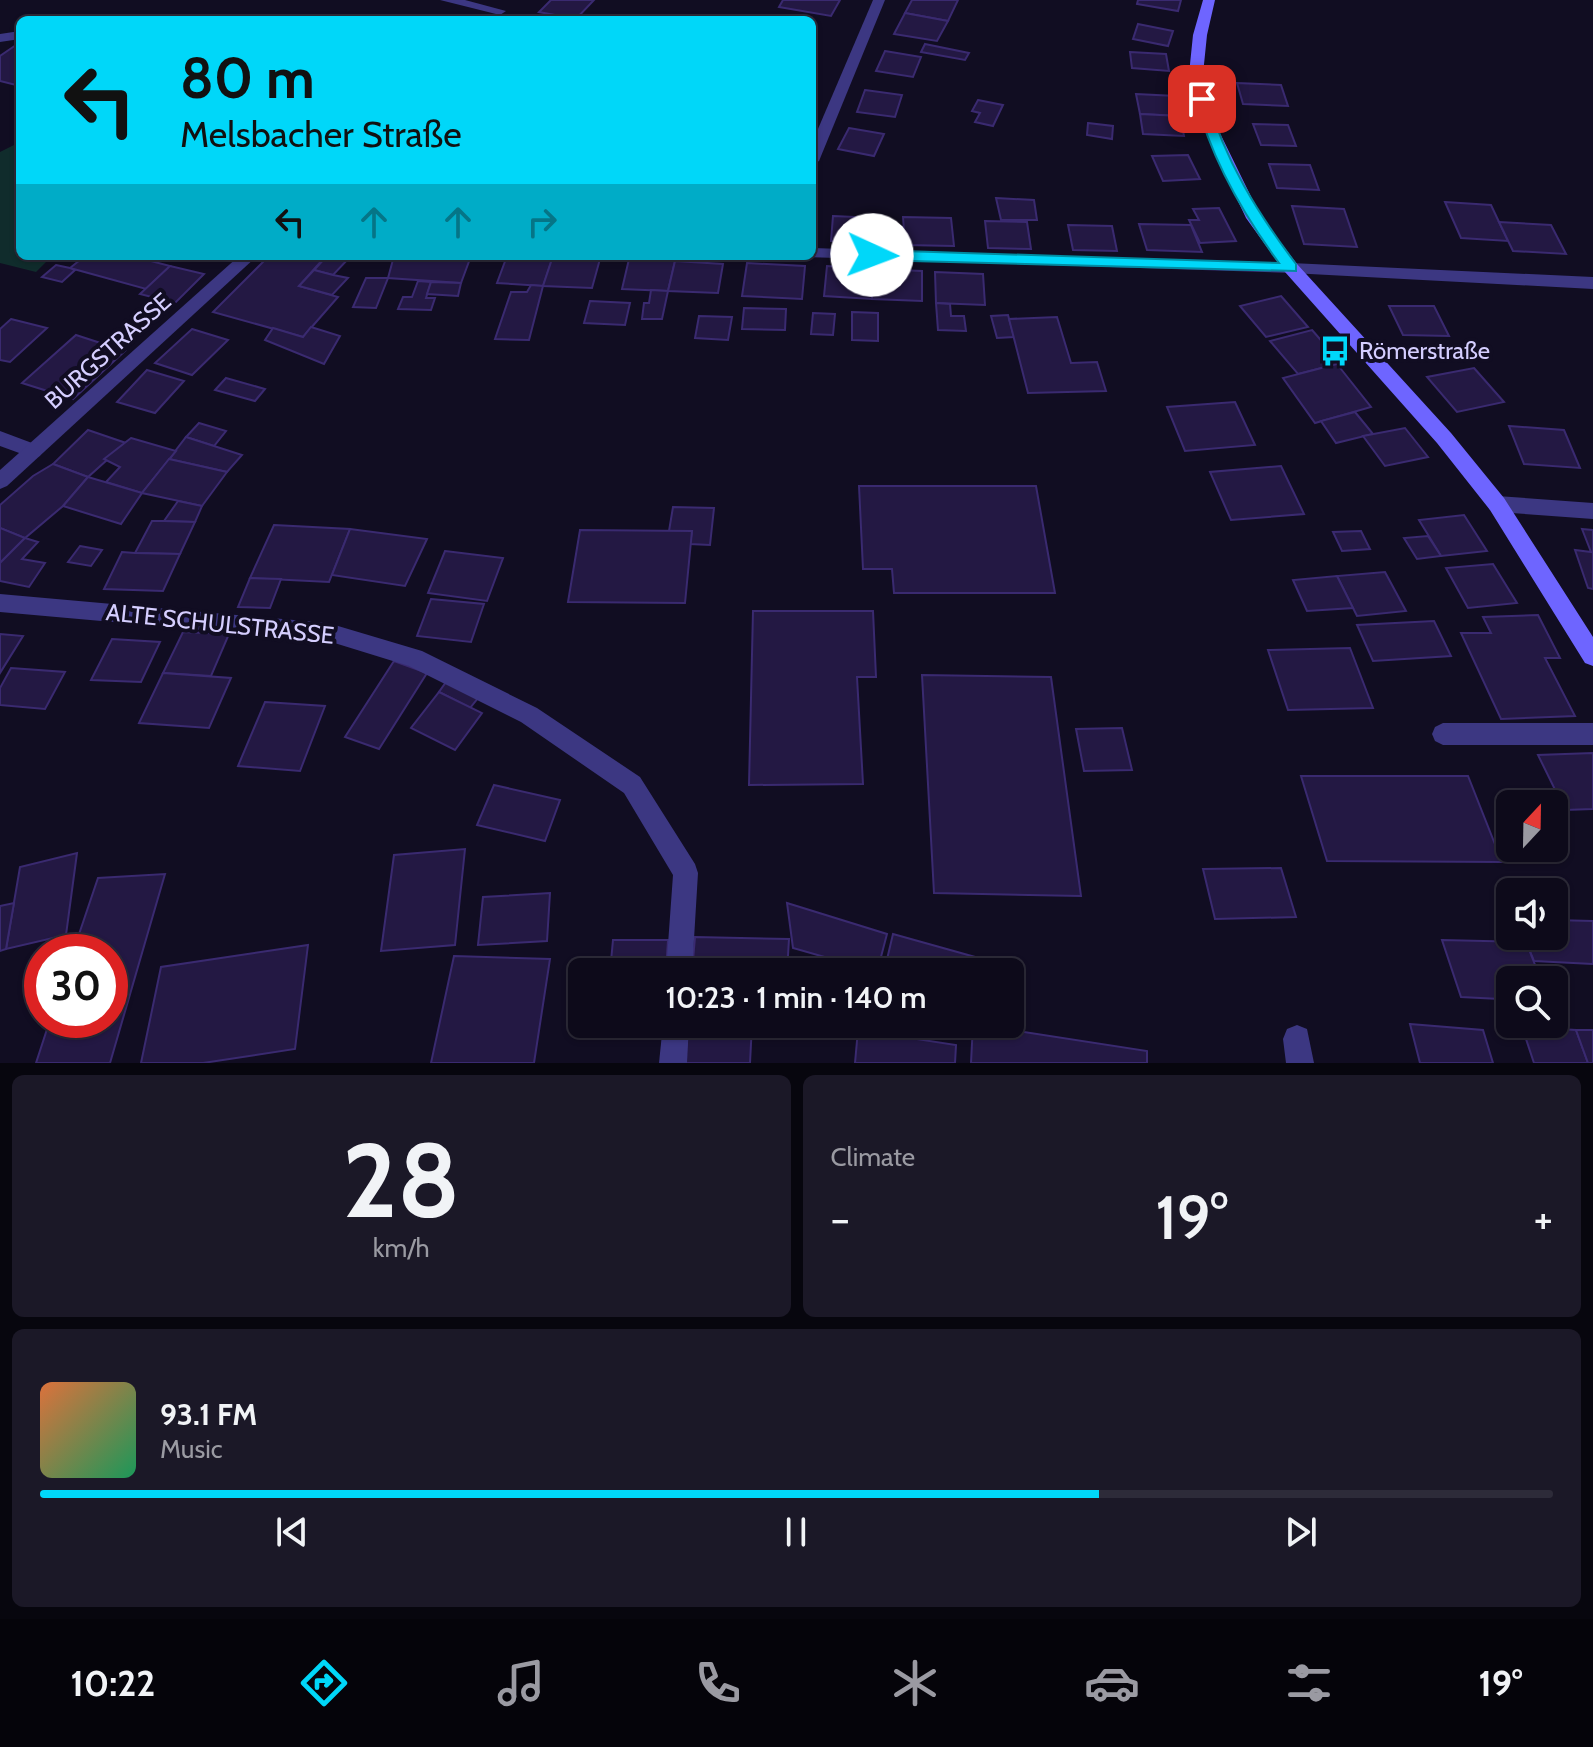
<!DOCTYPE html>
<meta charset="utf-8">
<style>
body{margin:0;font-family:Cabin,sans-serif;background:#1b1827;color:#f1f3f6;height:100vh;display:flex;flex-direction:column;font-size:30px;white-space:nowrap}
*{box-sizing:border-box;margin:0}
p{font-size:26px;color:#9a9aa2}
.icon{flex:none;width:44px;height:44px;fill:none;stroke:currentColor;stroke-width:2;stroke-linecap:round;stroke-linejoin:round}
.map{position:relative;height:1063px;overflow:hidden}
.panel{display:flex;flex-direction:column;gap:12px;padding:12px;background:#07060e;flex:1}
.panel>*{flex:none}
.hud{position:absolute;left:16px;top:16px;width:800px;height:244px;border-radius:12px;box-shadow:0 2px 6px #0004,0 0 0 2px #2d2b39;background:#00d7f9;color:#111;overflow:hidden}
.needle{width:52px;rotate:22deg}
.buttons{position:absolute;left:1496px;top:790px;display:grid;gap:16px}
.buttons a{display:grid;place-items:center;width:72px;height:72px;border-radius:12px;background:#0d0a1a;box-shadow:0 2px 6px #0004,0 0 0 2px #2d2b39;font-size:40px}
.speed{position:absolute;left:24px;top:934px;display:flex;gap:16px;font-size:40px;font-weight:700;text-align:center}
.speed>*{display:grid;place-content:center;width:104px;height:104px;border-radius:50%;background:#0d0a1a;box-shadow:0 2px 6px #0004,0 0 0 2px #2d2b39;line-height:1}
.speed .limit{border:12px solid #d22;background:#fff;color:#111}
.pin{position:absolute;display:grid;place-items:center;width:68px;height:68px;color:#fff;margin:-34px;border-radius:16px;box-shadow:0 4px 12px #0006}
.me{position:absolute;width:88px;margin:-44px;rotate:92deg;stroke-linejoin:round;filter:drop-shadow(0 0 6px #0008)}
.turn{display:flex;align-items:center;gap:28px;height:168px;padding:0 32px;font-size:36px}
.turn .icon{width:104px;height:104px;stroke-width:2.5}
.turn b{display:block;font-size:56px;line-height:68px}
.lanes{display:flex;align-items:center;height:76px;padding:0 32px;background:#0003;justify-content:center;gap:40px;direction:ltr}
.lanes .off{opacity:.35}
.big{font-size:60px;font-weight:600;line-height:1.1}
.panel .widget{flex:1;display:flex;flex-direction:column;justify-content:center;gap:12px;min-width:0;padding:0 28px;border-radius:12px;background:#1b1827}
.panel .dial{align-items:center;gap:0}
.dial b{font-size:104px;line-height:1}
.song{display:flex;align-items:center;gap:24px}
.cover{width:96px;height:96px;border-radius:12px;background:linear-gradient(135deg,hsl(20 70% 55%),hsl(150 70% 35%))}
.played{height:8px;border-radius:4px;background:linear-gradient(90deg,#00d7f9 70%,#2d2b39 70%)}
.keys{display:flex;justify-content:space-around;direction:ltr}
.heat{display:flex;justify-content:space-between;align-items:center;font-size:44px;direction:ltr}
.panel .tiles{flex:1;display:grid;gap:12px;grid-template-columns:1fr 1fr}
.widget:last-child{grid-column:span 2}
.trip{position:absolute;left:568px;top:958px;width:456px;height:80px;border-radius:12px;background:#0d0a1a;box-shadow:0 2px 6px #0004,0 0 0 2px #2d2b39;font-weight:600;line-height:80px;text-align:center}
.menu{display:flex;height:128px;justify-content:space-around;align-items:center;background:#05040a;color:#9a9aa2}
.menu .icon{width:56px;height:56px}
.menu .on{color:#00d7f9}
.menu b{font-size:36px;color:#f1f3f6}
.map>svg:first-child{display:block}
</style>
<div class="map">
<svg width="1593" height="1063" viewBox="0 0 1593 1063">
<rect width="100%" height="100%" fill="#110d22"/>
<polygon fill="#102c2c" points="20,142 20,256 52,256 36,272 0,263 0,152"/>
<g fill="#231843" stroke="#3a2a70" stroke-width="2">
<polygon points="551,0 594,0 576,19 539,12"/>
<polygon points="783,0 840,0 831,16 779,7"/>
<polygon points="912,0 958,0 948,21 905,13"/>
<polygon points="1138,0 1181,0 1178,11 1137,4"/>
<polygon points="905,13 948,21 937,41 894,34"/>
<polygon points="1138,24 1173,31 1168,46 1133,39"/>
<polygon points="925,44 969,53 965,60 921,52"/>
<polygon points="16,45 20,46 20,86 0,81 0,56"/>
<polygon points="885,51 921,57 913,77 876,71"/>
<polygon points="1130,52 1166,54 1169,71 1132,68"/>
<polygon points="1237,83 1281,85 1288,106 1243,104"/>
<polygon points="865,90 902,95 895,117 857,112"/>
<polygon points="1136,94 1176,96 1180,116 1140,114"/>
<polygon points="978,100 1003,105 993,126 975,122 980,113 972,111"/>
<polygon points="1140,114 1180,116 1184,136 1143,134"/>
<polygon points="1088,123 1113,126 1112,139 1087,135"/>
<polygon points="1253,124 1288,125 1296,146 1261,145"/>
<polygon points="849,128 884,134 874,156 838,149"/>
<polygon points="1188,155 1200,179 1163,181 1152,156"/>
<polygon points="1269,164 1310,165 1319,190 1277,188"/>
<polygon points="996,198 1034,200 1037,220 1001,220"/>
<polygon points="1445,202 1491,205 1508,241 1461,238"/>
<polygon points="1292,206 1344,209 1357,247 1304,244"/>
<polygon points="1219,208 1236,241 1200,243 1189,220 1199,220 1193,209"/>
<polygon points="833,216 876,218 874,244 831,241"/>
<polygon points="903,217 951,218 954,246 905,245"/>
<polygon points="985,221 1027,222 1031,249 988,248"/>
<polygon points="1499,222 1551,225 1566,254 1513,251"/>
<polygon points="1139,224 1191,225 1202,252 1147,250"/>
<polygon points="1068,225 1112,226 1117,251 1073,250"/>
<polygon points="85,256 132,256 170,266 146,289 70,268"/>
<polygon points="269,256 325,257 299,286 338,297 303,337 213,312"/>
<polygon points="327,256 351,256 333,275 314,270"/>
<polygon points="394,256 471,256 461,283 388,278"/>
<polygon points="507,256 553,256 543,286 497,283"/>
<polygon points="553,256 600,259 592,288 543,286"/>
<polygon points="629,259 675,261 668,291 622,289"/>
<polygon points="675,261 723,264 718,293 668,291"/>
<polygon points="747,263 805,266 802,299 742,296"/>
<polygon points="56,265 70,268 75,270 62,282 42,277"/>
<polygon points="170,266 204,274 175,303 140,294"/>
<polygon points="827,266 873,269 872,299 824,296"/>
<polygon points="873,269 922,271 922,301 872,299"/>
<polygon points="314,270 333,275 348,278 332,295 299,286"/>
<polygon points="935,272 983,274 985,305 936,303"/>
<polygon points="366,278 388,278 376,308 353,307"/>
<polygon points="418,281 431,282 426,298 435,298 431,310 398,309 403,297 412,297"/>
<polygon points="431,282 461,283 458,296 427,294"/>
<polygon points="531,285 543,286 529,340 495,339 511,292 527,292"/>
<polygon points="651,290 668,291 662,319 642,319 644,303 649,303"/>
<polygon points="1281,296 1308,327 1266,337 1240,306"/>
<polygon points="590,301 630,303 625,325 584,323"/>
<polygon points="936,303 950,304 951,316 964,316 966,331 938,330"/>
<polygon points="1389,306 1434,306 1449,336 1403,335"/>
<polygon points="744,308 786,309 785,330 742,329"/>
<polygon points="852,312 878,313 878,341 852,340"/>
<polygon points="813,313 835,314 833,335 811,334"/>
<polygon points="1008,315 1014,337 997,338 991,316"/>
<polygon points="699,316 732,317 728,340 695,338"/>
<polygon points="1057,317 1071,363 1097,362 1106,391 1028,393 1009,319"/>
<polygon points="11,319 47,328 10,362 0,360 0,329"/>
<polygon points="311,327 340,336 324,364 265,340 273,328 303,337"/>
<polygon points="192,329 228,340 192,375 155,363"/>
<polygon points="1312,330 1341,363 1298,374 1270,341"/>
<polygon points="76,335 125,351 73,399 22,383"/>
<polygon points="1337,364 1371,407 1315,423 1283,378"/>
<polygon points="1474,368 1504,402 1457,412 1427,377"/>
<polygon points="147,370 184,381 155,413 117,402"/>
<polygon points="226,378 265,389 255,401 215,390"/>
<polygon points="1235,402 1255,445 1185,451 1167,407"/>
<polygon points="1355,412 1373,434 1336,443 1321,421"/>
<polygon points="199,423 226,431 214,446 186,437"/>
<polygon points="1509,426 1564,430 1580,468 1524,464"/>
<polygon points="1405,428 1428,457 1385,466 1363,436"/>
<polygon points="88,430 126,443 88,477 53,464"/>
<polygon points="186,437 242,455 227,472 169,459"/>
<polygon points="131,438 176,451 142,493 106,482 120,467 104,459"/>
<polygon points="169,459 227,472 202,506 142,493"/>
<polygon points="53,464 88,477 63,506 25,538 0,528 0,505 33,476"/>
<polygon points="1281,466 1304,514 1231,520 1210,472"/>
<polygon points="88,477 142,493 121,524 63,506"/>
<polygon points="859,486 1036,486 1055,593 894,593 892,569 863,569"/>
<polygon points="178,501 202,506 195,522 164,521"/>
<polygon points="673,507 714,508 710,545 690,544 692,531 669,531"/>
<polygon points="1464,515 1487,551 1441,556 1419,520"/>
<polygon points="152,521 164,521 195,522 180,554 135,553"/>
<polygon points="274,525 350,529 329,582 250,578"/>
<polygon points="0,528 25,538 0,563"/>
<polygon points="350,529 427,539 405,586 332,575"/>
<polygon points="1582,529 1593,530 1593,589 1588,588 1575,550 1591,552"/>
<polygon points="580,530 692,531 685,603 568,602"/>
<polygon points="1361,531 1370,549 1342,551 1333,532"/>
<polygon points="1428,536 1441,556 1417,559 1404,538"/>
<polygon points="25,538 38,542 22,559 45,563 29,587 0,581 0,563"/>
<polygon points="80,546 102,550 91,566 68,562"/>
<polygon points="445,551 503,558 487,601 428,593"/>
<polygon points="122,552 135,553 180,554 163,591 104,589"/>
<polygon points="1493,564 1517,603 1468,608 1446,568"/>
<polygon points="1385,572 1406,611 1357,616 1337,576"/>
<polygon points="1337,576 1353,608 1307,611 1293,580"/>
<polygon points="250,578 281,579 270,608 238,607"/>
<polygon points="431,599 484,604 471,642 417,636"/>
<polygon points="753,611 873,611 876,677 857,677 863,784 749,785"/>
<polygon points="1538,615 1560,658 1545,658 1575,716 1501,719 1461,633 1491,633 1483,617"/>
<polygon points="1434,621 1451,656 1373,661 1357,625"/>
<polygon points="183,632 229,634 211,676 163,673"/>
<polygon points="0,634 23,636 0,673"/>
<polygon points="112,639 160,642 141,682 91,680"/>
<polygon points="1350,648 1373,708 1288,710 1268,650"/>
<polygon points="394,661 427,673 379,749 345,737"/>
<polygon points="11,668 65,672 45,709 0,705 0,688"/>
<polygon points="163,673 231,678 209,728 139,723"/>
<polygon points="922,675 1051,677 1081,896 934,893"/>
<polygon points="446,682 478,698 470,708 439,692"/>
<polygon points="439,692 482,713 455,750 411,728"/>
<polygon points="265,702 325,706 300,771 238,766"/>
<polygon points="1122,728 1132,770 1084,771 1076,729"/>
<polygon points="1593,753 1593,809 1565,810 1538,755"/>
<polygon points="1301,776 1468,776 1502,862 1327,861"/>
<polygon points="494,785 560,800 545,841 477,825"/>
<polygon points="465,849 455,945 381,951 394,855"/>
<polygon points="77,853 66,935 6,949 20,867"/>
<polygon points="1281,868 1296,917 1215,919 1203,869"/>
<polygon points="165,874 110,1063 36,1063 50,1020 110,1020 110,952 73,952 98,878"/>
<polygon points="550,893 547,941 478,945 483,897"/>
<polygon points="14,903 6,949 0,951 0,906"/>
<polygon points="787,903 887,934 877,972 793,948"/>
<polygon points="1554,920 1593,921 1593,964 1534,961 1524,936 1554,936"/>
<polygon points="893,934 986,960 984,972 884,972"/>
<polygon points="695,937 789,939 787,972 692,972"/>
<polygon points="613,940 668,940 666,972 610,972"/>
<polygon points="1442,940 1526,942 1541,980 1510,980 1510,1016 1506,1016 1500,999 1461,997"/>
<polygon points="308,945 295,1049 203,1063 141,1063 161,967"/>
<polygon points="454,956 550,959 534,1063 431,1063"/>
<polygon points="688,1024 752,1024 750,1063 685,1063"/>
<polygon points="973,1024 1147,1051 1147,1063 971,1063"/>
<polygon points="1410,1024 1483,1030 1493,1063 1420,1063"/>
<polygon points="1522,1027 1576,1030 1588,1063 1534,1063"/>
<polygon points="858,1030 956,1045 955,1063 855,1063"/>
<polygon points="1576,1030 1593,1030 1593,1063 1588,1063"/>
</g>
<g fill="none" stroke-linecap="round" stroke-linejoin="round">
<g fill="#3c3782" fill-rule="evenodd">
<polygon points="20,31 20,39 0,42 0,34"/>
<polygon points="0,431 40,446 42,451 40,456 33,458 0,446"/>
<polygon points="1443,723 1593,723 1593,745 1443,745 1435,741 1432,734 1435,727"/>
<polygon points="1297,1025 1307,1029 1314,1063 1286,1063 1283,1039 1287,1029"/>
</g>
<g fill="#3c3782" fill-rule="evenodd">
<polygon points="440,0 465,0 506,11 500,15"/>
<polygon points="873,0 885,0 819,161 812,165 812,143"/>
<polygon points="812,248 1291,263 1593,277 1593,289 1291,273 806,257 812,256"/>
<polygon points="239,256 257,256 7,486 0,489 0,470"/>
<polygon points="1497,496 1593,503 1593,519 1497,512 1490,510 1487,504 1490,498"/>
<polygon points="0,594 328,623 422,651 537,708 640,777 695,864 698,873 692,972 666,972 673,875 624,793 521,722 409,666 328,641 0,612"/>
<polygon points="663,1024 689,1024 687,1063 659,1063"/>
</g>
<polygon fill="#6e65ff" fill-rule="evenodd" points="1203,0 1215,0 1207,35 1203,74 1216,125 1261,217 1297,264 1451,433 1504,498 1593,637 1593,666 1585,663 1490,510 1437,443 1285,272 1246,218 1202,125 1189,74 1193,35"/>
</g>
<path fill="#00d7f9" stroke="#008ca2" stroke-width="2" d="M1202,96L1208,99C1224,160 1259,215 1296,264V271L872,260L864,255L872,250L1279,263C1243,214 1211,159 1196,99Z"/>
<defs>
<g id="bus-bare" transform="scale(2.4)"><path d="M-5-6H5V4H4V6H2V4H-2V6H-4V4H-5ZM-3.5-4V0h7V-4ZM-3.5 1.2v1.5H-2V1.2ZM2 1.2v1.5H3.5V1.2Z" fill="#00d7f9" stroke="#110d22" stroke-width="2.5" paint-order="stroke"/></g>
</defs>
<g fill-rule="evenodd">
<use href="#bus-bare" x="1335" y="351"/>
</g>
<g text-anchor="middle" stroke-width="8" stroke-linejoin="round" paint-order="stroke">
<g font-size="24" fill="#d5ceff" stroke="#110d22">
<text transform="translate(108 351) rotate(-42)" y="8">BURGSTRASSE</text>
<text transform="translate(220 624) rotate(6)" y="8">ALTE SCHULSTRASSE</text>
</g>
<g font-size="24" fill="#d5ceff" stroke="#110d22" text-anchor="start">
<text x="1359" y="359">Römerstraße</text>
</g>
</g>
</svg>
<div class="buttons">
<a><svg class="needle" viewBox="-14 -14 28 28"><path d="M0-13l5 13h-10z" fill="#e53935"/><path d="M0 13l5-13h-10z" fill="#9a9aa2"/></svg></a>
<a><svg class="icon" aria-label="sound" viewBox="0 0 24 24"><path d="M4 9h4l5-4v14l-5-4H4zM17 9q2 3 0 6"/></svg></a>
<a><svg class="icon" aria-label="search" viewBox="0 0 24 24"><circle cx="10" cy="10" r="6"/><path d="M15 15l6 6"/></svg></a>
</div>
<div class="speed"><div class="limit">30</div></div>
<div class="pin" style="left:1202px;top:99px;background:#d93025"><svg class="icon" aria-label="arrive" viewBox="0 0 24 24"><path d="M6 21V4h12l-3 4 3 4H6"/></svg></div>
<svg class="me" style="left:872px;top:255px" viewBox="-20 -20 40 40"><circle r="19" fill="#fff"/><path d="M0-13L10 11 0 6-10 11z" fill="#00d7f9"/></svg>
<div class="trip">10:23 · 1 min · 140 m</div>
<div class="hud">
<div class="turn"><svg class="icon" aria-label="left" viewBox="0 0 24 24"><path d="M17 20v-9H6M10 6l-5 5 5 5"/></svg><div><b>80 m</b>Melsbacher Straße</div></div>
<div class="lanes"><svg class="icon" aria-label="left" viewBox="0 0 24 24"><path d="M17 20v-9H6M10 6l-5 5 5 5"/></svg><svg class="icon off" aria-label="ahead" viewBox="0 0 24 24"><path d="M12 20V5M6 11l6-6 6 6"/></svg><svg class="icon off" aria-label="ahead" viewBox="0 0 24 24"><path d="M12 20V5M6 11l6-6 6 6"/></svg><svg class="icon off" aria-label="right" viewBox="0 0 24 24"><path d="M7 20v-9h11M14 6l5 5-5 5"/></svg></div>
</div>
</div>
<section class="panel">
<div class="tiles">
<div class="widget dial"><b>28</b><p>km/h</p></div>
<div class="widget"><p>Climate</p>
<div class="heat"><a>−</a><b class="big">19°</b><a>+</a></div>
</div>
<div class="widget">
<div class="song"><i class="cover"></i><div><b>93.1 FM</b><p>Music</p></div></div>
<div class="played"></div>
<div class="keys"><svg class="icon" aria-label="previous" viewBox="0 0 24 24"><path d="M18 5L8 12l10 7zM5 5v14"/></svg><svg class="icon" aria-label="pause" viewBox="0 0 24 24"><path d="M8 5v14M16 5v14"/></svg><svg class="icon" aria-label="next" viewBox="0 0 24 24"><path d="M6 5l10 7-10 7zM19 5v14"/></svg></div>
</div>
</div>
</section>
<nav class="menu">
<b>10:22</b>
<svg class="icon on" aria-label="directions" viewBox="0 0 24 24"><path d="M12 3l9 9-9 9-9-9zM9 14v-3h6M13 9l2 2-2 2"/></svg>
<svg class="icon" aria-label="music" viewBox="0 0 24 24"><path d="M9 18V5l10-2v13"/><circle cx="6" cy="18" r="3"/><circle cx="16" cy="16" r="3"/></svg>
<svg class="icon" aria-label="phone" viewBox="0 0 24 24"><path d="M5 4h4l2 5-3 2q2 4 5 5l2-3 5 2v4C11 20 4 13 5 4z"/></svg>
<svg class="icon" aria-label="climate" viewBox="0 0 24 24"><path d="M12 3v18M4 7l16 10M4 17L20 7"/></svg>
<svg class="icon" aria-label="car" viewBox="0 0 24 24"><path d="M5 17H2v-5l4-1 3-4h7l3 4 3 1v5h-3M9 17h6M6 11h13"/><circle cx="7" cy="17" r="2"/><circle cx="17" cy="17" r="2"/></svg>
<svg class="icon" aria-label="filters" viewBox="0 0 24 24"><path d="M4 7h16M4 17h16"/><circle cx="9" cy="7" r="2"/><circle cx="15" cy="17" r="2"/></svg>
<b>19°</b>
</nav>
